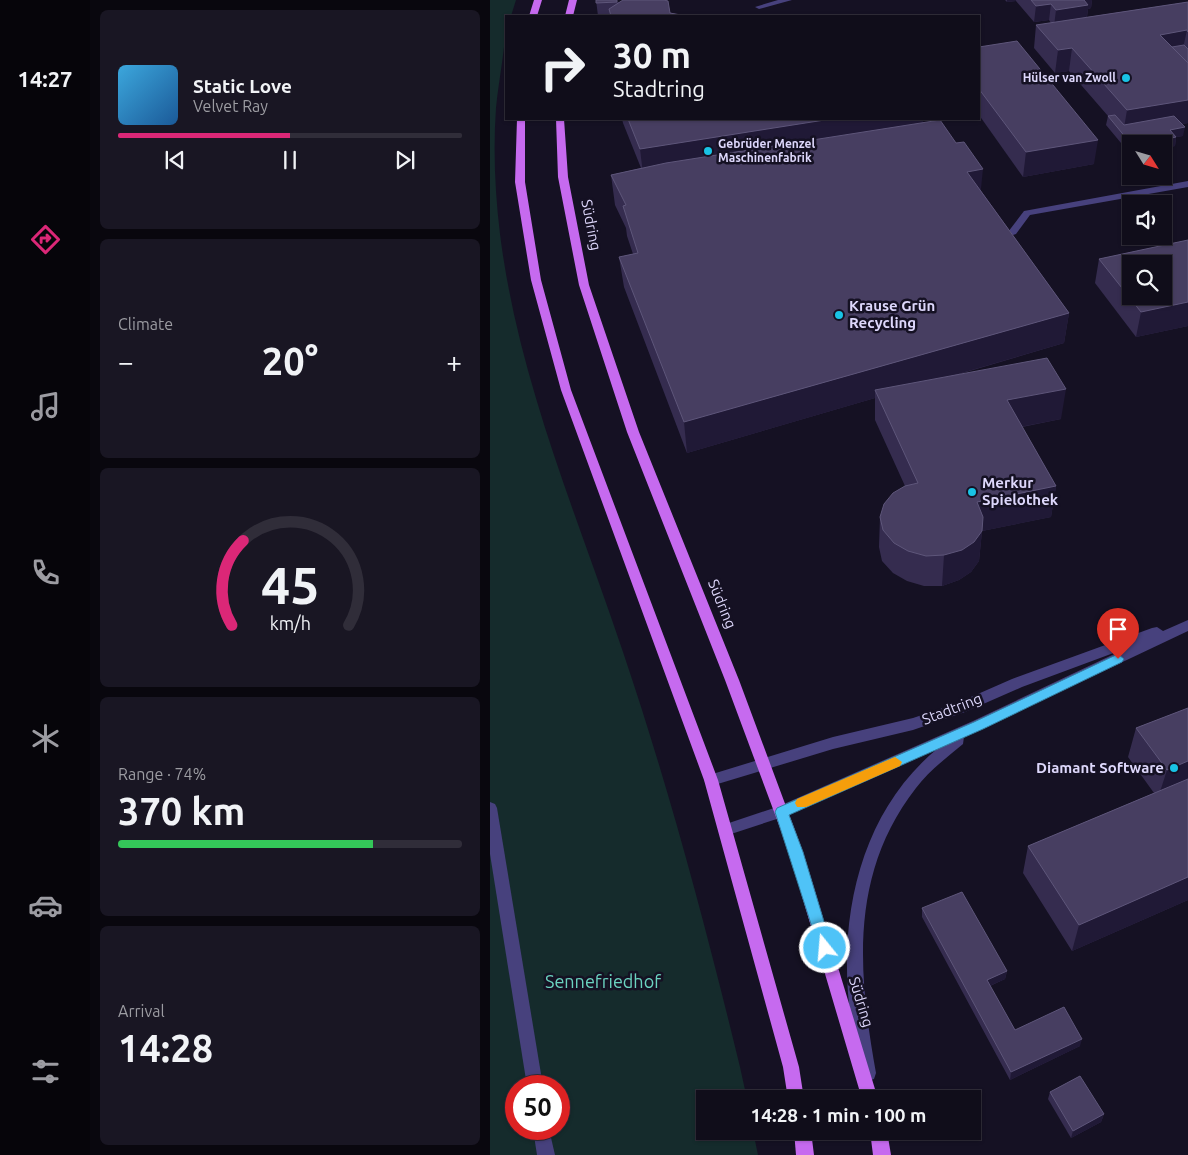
<!DOCTYPE html>
<meta charset="utf-8">
<style>
body{margin:0;font-family:Ubuntu,sans-serif;background:#191623;color:#f1f3f6;height:100vh;display:flex;flex-direction:column;font-size:19px;white-space:nowrap}
*{box-sizing:border-box;margin:0}
p{font-size:16px;color:#9c9ca2}
.icon{flex:none;width:28px;height:28px;fill:none;stroke:currentColor;stroke-width:2;stroke-linecap:round;stroke-linejoin:round}
.map{position:relative;flex:1;overflow:hidden}
.side{display:flex;flex-direction:column;gap:10px;padding:10px;background:#09070e;width:400px}
.side>*{flex:none}
.hud{position:absolute;left:15px;top:15px;width:475px;height:105px;border-radius:0px;box-shadow:0 1px 4px #0004,0 0 0 1px #302d39;background:#100d1a;color:#f1f3f6;overflow:hidden}
.needle{width:32px;rotate:127deg}
.controls{position:absolute;left:632px;top:135px;display:grid;gap:10px}
.controls a{display:grid;place-items:center;width:50px;height:50px;border-radius:0px;background:#100d1a;box-shadow:0 1px 4px #0004,0 0 0 1px #302d39;font-size:25px}
.speed{position:absolute;left:15px;top:1075px;display:flex;gap:10px;font-size:25px;font-weight:700;text-align:center}
.speed>*{display:grid;place-content:center;width:65px;height:65px;border-radius:50%;background:#100d1a;box-shadow:0 1px 4px #0004,0 0 0 1px #302d39;line-height:1}
.speed .limit{border:8px solid #d22;background:#fff;color:#111}
.pin{position:absolute;display:grid;place-items:center;width:42px;height:42px;color:#fff;margin:-51px -21px;border-radius:50% 50% 50% 0;rotate:-45deg;box-shadow:0 0 5px #0007}
.pin .icon{rotate:45deg}
.me{position:absolute;width:55px;margin:-28px;rotate:343deg;stroke-linejoin:round;filter:drop-shadow(0 0 4px #0008)}
.turn{display:flex;align-items:center;gap:18px;height:105px;padding:0 25px;font-size:22px}
.turn .icon{width:65px;height:65px;stroke-width:2.5}
.turn b{display:block;font-size:35px;line-height:42px}
.big{font-size:38px;font-weight:600;line-height:1.1}
.side .widget{flex:1;display:flex;flex-direction:column;justify-content:center;gap:8px;min-width:0;padding:0 18px;border-radius:8px;background:#191623}
.side .dial{align-items:center;gap:0}
.dial svg{height:130px;overflow:visible;fill:none;stroke:#302d39;stroke-width:7;stroke-linecap:round;text-anchor:middle}
.dial text{fill:#f1f3f6;stroke:none}
.song{display:flex;align-items:center;gap:15px}
.cover{width:60px;height:60px;border-radius:8px;background:linear-gradient(135deg,hsl(200 70% 55%),hsl(210 70% 35%))}
.played{height:5px;border-radius:2px;background:linear-gradient(90deg,#db2777 50%,#302d39 50%)}
.keys{display:flex;justify-content:space-around;direction:ltr}
.heat{display:flex;justify-content:space-between;align-items:center;font-size:28px;direction:ltr}
.charge{height:8px;border-radius:4px;background:linear-gradient(90deg,#34c759 74%,#302d39 0)}
.trip{position:absolute;left:206px;top:1090px;width:285px;height:50px;border-radius:0px;background:#100d1a;box-shadow:0 1px 4px #0004,0 0 0 1px #302d39;font-weight:600;line-height:50px;text-align:center}
main{display:flex;flex:1;min-height:0}
.dock{display:flex;flex-direction:column;width:90px;justify-content:space-around;align-items:center;background:#06050a;color:#9c9ca2}
.dock .icon{width:35px;height:35px}
.dock .active{color:#db2777}
.dock b{font-size:22px;color:#f1f3f6}
.map>svg:first-child{display:block}
</style>
<main>
<nav class="dock">
<b>14:27</b>
<svg class="icon active" aria-label="directions" viewBox="0 0 24 24"><path d="M12 3l9 9-9 9-9-9zM9 14v-3h6M13 9l2 2-2 2"/></svg>
<svg class="icon" aria-label="music" viewBox="0 0 24 24"><path d="M9 18V5l10-2v13"/><circle cx="6" cy="18" r="3"/><circle cx="16" cy="16" r="3"/></svg>
<svg class="icon" aria-label="phone" viewBox="0 0 24 24"><path d="M5 4h4l2 5-3 2q2 4 5 5l2-3 5 2v4C11 20 4 13 5 4z"/></svg>
<svg class="icon" aria-label="climate" viewBox="0 0 24 24"><path d="M12 3v18M4 7l16 10M4 17L20 7"/></svg>
<svg class="icon" aria-label="car" viewBox="0 0 24 24"><path d="M5 17H2v-5l4-1 3-4h7l3 4 3 1v5h-3M9 17h6M6 11h13"/><circle cx="7" cy="17" r="2"/><circle cx="17" cy="17" r="2"/></svg>
<svg class="icon" aria-label="filters" viewBox="0 0 24 24"><path d="M4 7h16M4 17h16"/><circle cx="9" cy="7" r="2"/><circle cx="15" cy="17" r="2"/></svg>
</nav>
<section class="side">
<div class="widget">
<div class="song"><i class="cover"></i><div><b>Static Love</b><p>Velvet Ray</p></div></div>
<div class="played"></div>
<div class="keys"><svg class="icon" aria-label="previous" viewBox="0 0 24 24"><path d="M18 5L8 12l10 7zM5 5v14"/></svg><svg class="icon" aria-label="pause" viewBox="0 0 24 24"><path d="M8 5v14M16 5v14"/></svg><svg class="icon" aria-label="next" viewBox="0 0 24 24"><path d="M6 5l10 7-10 7zM19 5v14"/></svg></div>
</div>
<div class="widget"><p>Climate</p>
<div class="heat"><a>−</a><b class="big">20°</b><a>+</a></div>
</div>
<div class="widget dial"><svg viewBox="0 0 100 80">
<path d="M14 69A42 42 0 1 1 86 69"/>
<path d="M14 69A42 42 0 0 1 21 17" stroke="#db2777"/>
<text x="50" y="56" font-size="32" font-weight="700">45</text>
<text x="50" y="72" font-size="11">km/h</text>
</svg></div>
<div class="widget"><p>Range · 74%</p><b class="big">370 km</b><div class="charge"></div></div>
<div class="widget"><p>Arrival</p><b class="big">14:28</b></div>
</section>
<div class="map">
<svg width="698" height="1155" viewBox="0 0 698 1155">
<rect width="100%" height="100%" fill="#151123"/>
<path fill="#152b2c" fill-rule="evenodd" d="M0,0H26L21,16H16C16,47 9,77 6,108C3,150 5,193 10,234C28,379 87,515 133,652C179,788 216,927 250,1067L257,1099H215V1131H263L268,1155H0ZM26,1086H69V1129H26Z"/>
<g fill="none" stroke-linecap="round" stroke-linejoin="round">
<g fill="#47417d" fill-rule="evenodd">
<polygon points="288,0 302,0 269,9 265,7"/>
<polygon points="698,181 698,187 540,215 526,234 523,235 518,232 534,211"/>
<path d="M698,620V631L474,737L473,744C456,758 439,771 426,788C359,874 368,973 386,1073L384,1079L378,1081L372,1079C366,1063 364,1044 362,1027C346,928 366,816 447,749L296,816L235,836L230,834L228,830L230,826L287,807L483,721L637,648L532,687L475,712L423,730L343,749L221,786L216,784L214,780L216,776L343,737L423,718L465,704L522,679L662,628L667,627L673,631Z"/>
<polygon points="0,802 5,804 7,808 53,1086 37,1086 0,854"/>
<polygon points="43,1129 59,1129 65,1155 47,1155"/>
</g>
<g fill="#c66aef" fill-rule="evenodd">
<polygon points="44,0 52,0 47,16 39,16"/>
<polygon points="79,0 87,0 83,16 75,16"/>
<polygon points="27,119 35,119 35,182 51,280 81,390 228,780 309,1067 314,1099 298,1099 293,1067 214,780 71,390 41,280 25,182"/>
<polygon points="66,119 74,119 78,177 99,285 149,432 249,680 313,852 388,1099 372,1099 299,852 235,680 137,432 89,285 68,177"/>
<polygon points="304,1131 321,1131 324,1155 306,1155"/>
<polygon points="380,1131 397,1131 401,1155 383,1155"/>
</g>
</g>
<g fill="#352c4f">
<polygon points="106,0 129,2 196,16 108,16"/>
<polygon points="515,0 602,0 601,8 598,9 597,17 698,2 698,123 692,124 693,136 686,137 685,146 675,148 674,153 641,144 641,155 616,125 618,116 579,71 565,73 544,48 546,25 561,23 559,20 544,22 526,1 517,2"/>
<polygon points="489,47 604,164 533,177 489,115"/>
<polygon points="132,119 433,119 433,122 491,191 579,313 574,343 466,375 571,419 532,427 566,486 561,517 492,531 489,561 481,572 469,580 452,586 434,586 417,581 403,573 392,561 389,547 390,517 415,486 385,420 385,398 197,453 134,287 129,257 143,254 137,236 136,228 125,205 121,175 151,168 133,123"/>
<polygon points="698,240 698,326 646,337 605,283 609,259"/>
<polygon points="698,708 698,900 582,951 533,873 538,846 664,793 638,757 646,728"/>
<polygon points="432,908 517,971 515,979 500,986 525,1030 590,1046 520,1080 432,917"/>
<polygon points="560,1092 614,1114 611,1122 581,1138 558,1099"/>
</g>
<g fill="#201936">
<polygon points="517,0 526,0 526,1 517,2"/>
<polygon points="592,0 602,0 601,8 598,9 596,21 564,26 566,10"/>
<polygon points="561,4 559,20 544,22 546,6"/>
<polygon points="697,30 692,53 668,49 670,35"/>
<polygon points="582,48 579,71 565,73 568,50"/>
<polygon points="698,100 698,123 633,134 637,110"/>
<polygon points="341,119 433,119 433,128 153,174 150,149"/>
<polygon points="695,127 693,136 686,137 685,146 675,148 674,153 674,144 673,140 680,130"/>
<polygon points="608,140 604,164 533,177 536,152"/>
<polygon points="493,169 490,198 477,172"/>
<polygon points="698,302 698,326 646,337 651,312"/>
<polygon points="579,313 574,343 389,397 385,390 385,398 197,453 194,422"/>
<polygon points="576,389 571,419 514,430 517,400"/>
<polygon points="566,486 561,517 492,531 489,561 481,572 469,580 452,586 454,555 487,502"/>
<polygon points="698,761 698,778 695,786 668,798 677,770"/>
<polygon points="698,877 698,900 582,951 589,925"/>
<polygon points="517,971 515,979 495,988 497,980"/>
<polygon points="592,1039 590,1046 520,1080 521,1072"/>
<polygon points="614,1114 611,1122 581,1138 583,1131"/>
</g>
<g fill="#473e61" stroke="#5e567a" fill-rule="evenodd">
<polygon points="106,0 127,0 127,2 106,3"/>
<polygon points="133,0 174,0 178,1 180,13 196,16 121,16 119,9"/>
<polygon points="541,0 594,0 598,5 566,10 561,4 546,6"/>
<polygon points="698,2 698,32 697,30 670,35 698,63 698,100 637,110 582,48 568,50 546,25"/>
<polygon points="527,41 608,140 536,152 489,89 489,47"/>
<polygon points="694,45 698,49 698,63 682,47"/>
<polygon points="625,115 634,125 684,116 695,127 680,130 686,137 673,140 676,144 641,144 618,116"/>
<polygon points="138,119 341,119 150,149"/>
<polygon points="450,120 466,143 474,142 493,169 477,172 579,313 194,422 129,257 148,253 133,206 136,205 121,175 176,163"/>
<path d="M698,240V302L651,312L609,259ZM641,264H674V296H641Z"/>
<polygon points="557,358 576,389 517,400 566,486 487,502 493,517 492,531 484,542 472,550 454,555 436,556 418,551 404,543 393,530 390,517 394,504 403,493 415,486 428,483 385,390"/>
<polygon points="698,708 698,761 677,770 646,728"/>
<polygon points="698,779 698,877 589,925 538,846"/>
<polygon points="472,892 517,971 497,980 525,1030 574,1007 592,1039 521,1072 432,908"/>
<polygon points="590,1076 614,1114 583,1131 560,1092"/>
</g>
<polygon fill="#4fc3f7" stroke="#337fa1" points="628,654 634,659 632,662 493,729 299,815 313,852 342,948 340,952 335,954 330,952 285,812 287,808 484,722"/>
<polygon fill="#f59e0b" points="405,757 412,762 410,766 316,807 307,807 305,803 307,799"/>
<g fill="#19c3e5" stroke="#151123" stroke-width="2">
<circle cx="636" cy="78" r="5"/>
<circle cx="218" cy="151" r="5"/>
<circle cx="349" cy="315" r="5"/>
<circle cx="482" cy="492" r="5"/>
<circle cx="684" cy="768" r="5"/>
</g>
<g text-anchor="middle" stroke-width="5" stroke-linejoin="round" paint-order="stroke">
<g font-size="12" font-weight="bold" fill="#ddd7fb" stroke="#151123" text-anchor="end">
<text x="626" y="82">Hülser van Zwoll</text>
<text x="228" y="148" text-anchor="start">Gebrüder Menzel<tspan x="228" dy="14">Maschinenfabrik</tspan></text>
</g>
<g font-size="15" fill="#ddd7fb" stroke="#151123">
<text transform="translate(101 225) rotate(79)" y="5">Südring</text>
<text transform="translate(232 604) rotate(68)" y="5">Südring</text>
<text transform="translate(462 709) rotate(-21)" y="5">Stadtring</text>
<text transform="translate(371 1002) rotate(73)" y="5">Südring</text>
</g>
<g font-size="15" font-weight="bold" fill="#ddd7fb" stroke="#151123" text-anchor="start">
<text x="359" y="311">Krause Grün<tspan x="359" dy="17">Recycling</tspan></text>
<text x="492" y="488">Merkur<tspan x="492" dy="17">Spielothek</tspan></text>
<text x="674" y="773" text-anchor="end">Diamant Software</text>
</g>
<g font-size="18" fill="#6bd3c0" stroke="#151123">
<text x="113" y="988">Sennefriedhof</text>
</g>
</g>
</svg>
<div class="controls">
<a><svg class="needle" viewBox="-14 -14 28 28"><path d="M0-13l5 13h-10z" fill="#e53935"/><path d="M0 13l5-13h-10z" fill="#9c9ca2"/></svg></a>
<a><svg class="icon" aria-label="sound" viewBox="0 0 24 24"><path d="M4 9h4l5-4v14l-5-4H4zM17 9q2 3 0 6"/></svg></a>
<a><svg class="icon" aria-label="search" viewBox="0 0 24 24"><circle cx="10" cy="10" r="6"/><path d="M15 15l6 6"/></svg></a>
</div>
<div class="speed"><div class="limit">50</div></div>
<div class="pin" style="left:628px;top:659px;background:#d93025"><svg class="icon" aria-label="arrive" viewBox="0 0 24 24"><path d="M6 21V4h12l-3 4 3 4H6"/></svg></div>
<svg class="me" style="left:335px;top:948px" viewBox="-20 -20 40 40"><circle r="17" fill="#4fc3f7" stroke="#fff" stroke-width="3"/><path d="M0-11L8 9 0 5-8 9z" fill="#fff"/></svg>
<div class="trip">14:28 · 1 min · 100 m</div>
<div class="hud">
<div class="turn"><svg class="icon" aria-label="right" viewBox="0 0 24 24"><path d="M7 20v-9h11M14 6l5 5-5 5"/></svg><div><b>30 m</b>Stadtring</div></div>
</div>
</div>
</main>
